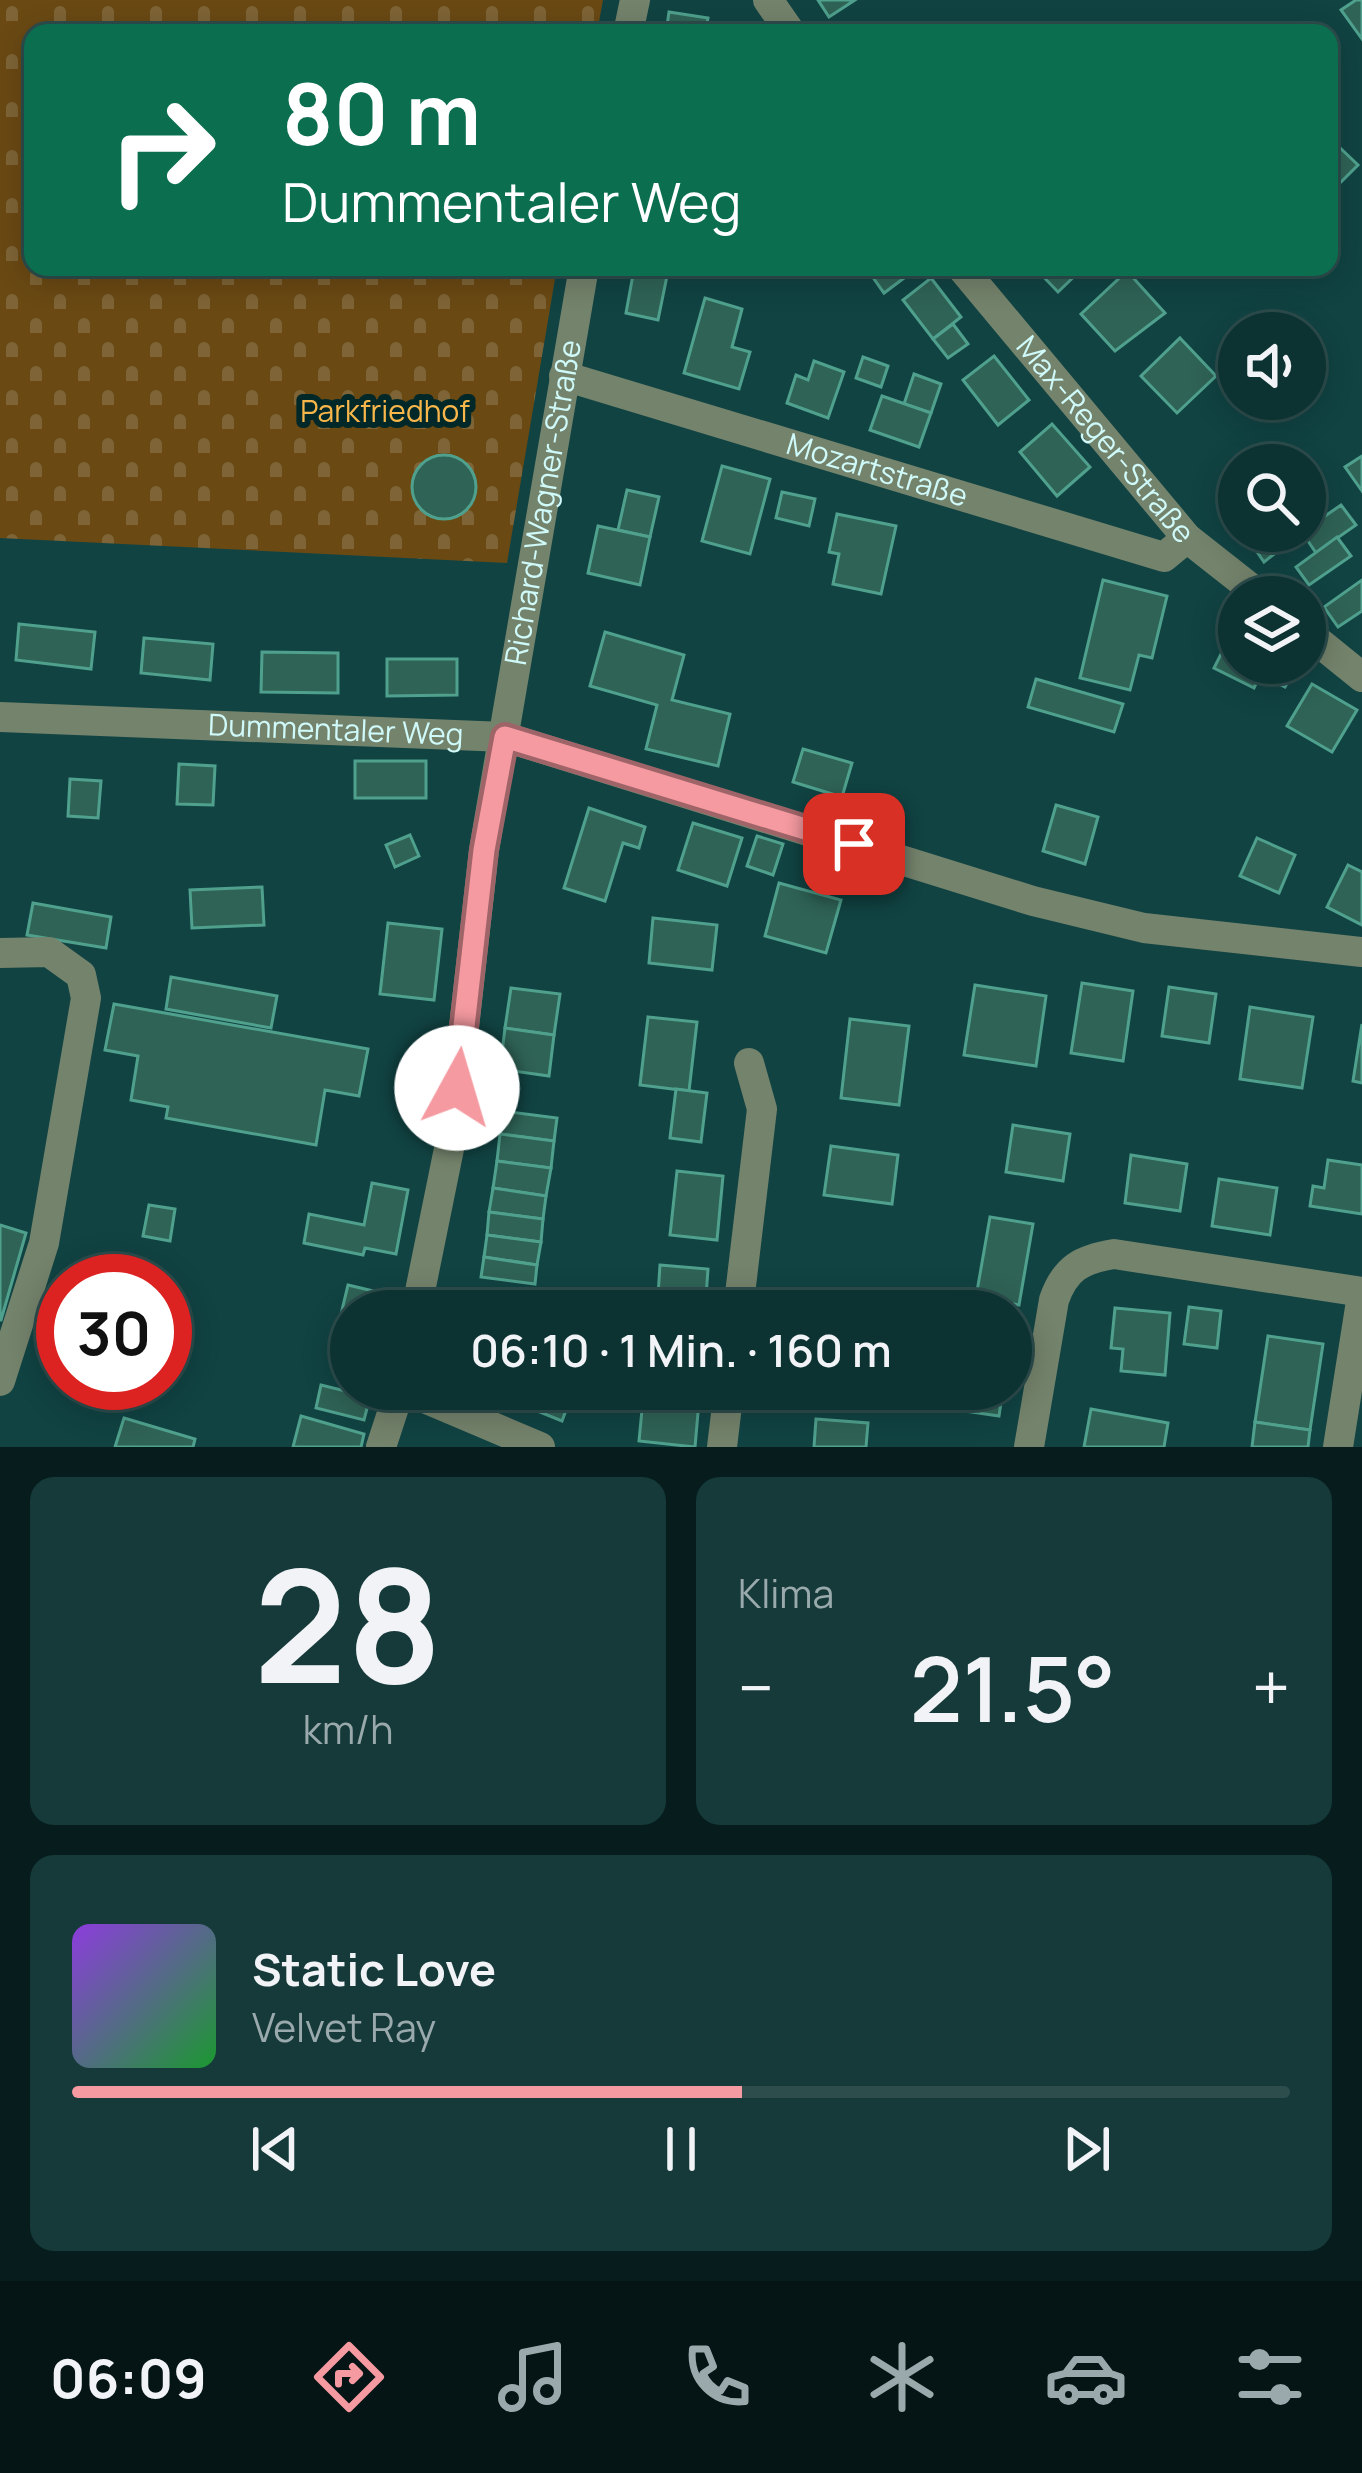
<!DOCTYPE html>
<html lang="de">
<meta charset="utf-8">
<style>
body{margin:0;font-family:Manrope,sans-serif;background:#163a3a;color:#f1f3f6;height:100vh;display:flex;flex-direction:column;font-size:45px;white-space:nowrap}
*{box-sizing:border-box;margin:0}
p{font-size:39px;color:#9aaaac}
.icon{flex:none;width:66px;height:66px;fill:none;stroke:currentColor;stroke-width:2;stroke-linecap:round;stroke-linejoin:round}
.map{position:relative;height:1447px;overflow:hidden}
.sheet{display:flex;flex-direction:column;gap:30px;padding:30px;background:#071c1c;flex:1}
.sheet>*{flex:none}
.hud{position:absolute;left:24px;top:24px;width:1314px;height:252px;border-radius:24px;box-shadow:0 6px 30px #0003,0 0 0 3px #2d4d4d;background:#0b6e4f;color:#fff;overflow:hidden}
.buttons{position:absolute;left:1218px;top:312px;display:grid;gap:24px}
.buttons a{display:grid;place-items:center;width:108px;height:108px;border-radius:50%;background:#0d3232;box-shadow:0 6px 30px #0003,0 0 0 3px #2d4d4d;font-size:60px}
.speed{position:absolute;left:36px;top:1254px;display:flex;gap:24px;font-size:60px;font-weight:700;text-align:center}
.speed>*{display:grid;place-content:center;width:156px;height:156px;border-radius:50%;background:#0d3232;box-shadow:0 6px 30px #0003,0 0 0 3px #2d4d4d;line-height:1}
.speed .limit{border:18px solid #d22;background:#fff;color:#111}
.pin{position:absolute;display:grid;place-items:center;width:102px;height:102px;color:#fff;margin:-51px;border-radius:24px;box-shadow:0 6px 18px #0006}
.me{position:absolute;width:132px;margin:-66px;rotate:6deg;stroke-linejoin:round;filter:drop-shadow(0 0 9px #0008)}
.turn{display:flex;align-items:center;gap:42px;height:252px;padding:0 60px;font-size:54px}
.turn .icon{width:156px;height:156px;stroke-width:2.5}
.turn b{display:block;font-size:84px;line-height:102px}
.big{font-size:90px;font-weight:600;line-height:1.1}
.sheet .card{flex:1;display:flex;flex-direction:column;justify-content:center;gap:18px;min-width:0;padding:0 42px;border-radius:24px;background:#163a3a}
.sheet .dial{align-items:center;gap:0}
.dial b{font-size:156px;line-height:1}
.song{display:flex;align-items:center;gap:36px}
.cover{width:144px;height:144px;border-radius:18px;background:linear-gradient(135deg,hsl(270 70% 55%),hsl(130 70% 35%))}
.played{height:12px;border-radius:6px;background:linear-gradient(90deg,#f49aa0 55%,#2d4d4d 55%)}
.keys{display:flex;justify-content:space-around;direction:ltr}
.heat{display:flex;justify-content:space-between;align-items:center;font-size:66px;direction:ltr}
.sheet .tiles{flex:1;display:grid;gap:30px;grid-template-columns:1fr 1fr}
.card:last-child{grid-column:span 2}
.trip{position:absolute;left:330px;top:1290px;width:702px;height:120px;border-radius:60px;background:#0d3232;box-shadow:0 6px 30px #0003,0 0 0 3px #2d4d4d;font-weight:600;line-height:120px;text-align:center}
.menu{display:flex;height:192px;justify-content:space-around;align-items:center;background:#051414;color:#9aaaac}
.menu .icon{width:84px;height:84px}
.menu .selected{color:#f49aa0}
.menu b{font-size:54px;color:#f1f3f6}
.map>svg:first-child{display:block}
</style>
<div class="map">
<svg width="1362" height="1447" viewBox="0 0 1362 1447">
<defs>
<pattern id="cemetery-stones" width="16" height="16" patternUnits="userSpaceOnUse" patternTransform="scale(3)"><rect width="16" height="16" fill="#6a4913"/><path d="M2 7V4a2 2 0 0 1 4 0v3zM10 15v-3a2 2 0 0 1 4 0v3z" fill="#7e6436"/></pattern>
</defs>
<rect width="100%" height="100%" fill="#114343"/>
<polygon fill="url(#cemetery-stones)" points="0,0 603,0 597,33 33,33 33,267 557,267 507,563 0,538"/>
<g fill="#2f6356" stroke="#4fa18e" stroke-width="3">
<polygon points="818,0 855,0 829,17"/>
<polygon points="1356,0 1362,0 1362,39 1341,10"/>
<polygon points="669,12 708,18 705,32 712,33 666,33"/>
<polygon points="1336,144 1358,165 1334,189 1329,184 1329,150"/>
<polygon points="884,267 914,267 916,269 884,293 872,276"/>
<polygon points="1034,267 1084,267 1058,292"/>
<polygon points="634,269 667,276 658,320 626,313"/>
<polygon points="1127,271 1165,313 1115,351 1081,314"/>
<polygon points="931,278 961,317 933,339 903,300"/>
<polygon points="705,298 742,309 732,347 750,352 739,389 684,373"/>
<polygon points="953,324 968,344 948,358 933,339"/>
<polygon points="1180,338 1216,376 1177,413 1141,376"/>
<polygon points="994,356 1029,400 998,425 963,380"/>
<polygon points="863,357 888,366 881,387 856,378"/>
<polygon points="814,361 844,372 828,418 787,403 796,375 808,380"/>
<polygon points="914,374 941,384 931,413 904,404"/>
<polygon points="882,396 931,413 919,447 870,430"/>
<polygon points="1052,424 1090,467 1057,496 1020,452"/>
<circle cx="444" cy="487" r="32"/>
<polygon points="1362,456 1362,491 1345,467"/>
<polygon points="722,466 770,479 750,554 702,541"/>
<polygon points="627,490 659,497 650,537 618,530"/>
<polygon points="782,492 815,499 809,526 776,518"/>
<polygon points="1341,505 1356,525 1316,553 1302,532"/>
<polygon points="837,514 896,526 881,594 833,584 839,554 829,552"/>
<polygon points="598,526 650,537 640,585 588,573"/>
<polygon points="1263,531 1301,531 1302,532 1264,562 1249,540"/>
<polygon points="1337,537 1351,556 1309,585 1296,567"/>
<polygon points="1103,580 1167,596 1152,658 1139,655 1130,690 1080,678"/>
<polygon points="1362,580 1362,611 1338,627 1324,607"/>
<polygon points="19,624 95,632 91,669 16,660"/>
<polygon points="605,632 684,655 672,700 730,714 718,766 646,749 657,705 590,686"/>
<polygon points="1230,636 1239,641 1239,663 1266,663 1254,688 1214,668"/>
<polygon points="144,638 213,644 210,680 141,673"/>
<polygon points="262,652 338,653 338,693 261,692"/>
<polygon points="387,659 457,659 457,695 387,696"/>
<polygon points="1270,663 1295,669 1285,687 1263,676"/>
<polygon points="1036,679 1123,704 1114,732 1028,707"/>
<polygon points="1312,684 1357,710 1332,752 1287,726"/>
<polygon points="803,749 852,763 842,797 793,782"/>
<rect x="355" y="761" width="71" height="37"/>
<polygon points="179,764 215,766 213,805 177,804"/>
<polygon points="70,779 101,781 98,818 68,816"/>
<polygon points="1056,805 1098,817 1085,864 1043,851"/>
<polygon points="589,808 645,827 639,848 623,843 605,901 564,888"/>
<polygon points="693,823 742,838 727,886 678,870"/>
<polygon points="410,835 419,856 395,867 386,845"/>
<polygon points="757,836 783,844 773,875 747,866"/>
<polygon points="1257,838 1295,855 1279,893 1240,876"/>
<polygon points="1348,865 1362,872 1362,925 1327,907"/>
<polygon points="779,883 841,900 826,953 765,936"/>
<polygon points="262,887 264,925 192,928 190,890"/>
<polygon points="33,903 111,917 106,948 27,935"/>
<polygon points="653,918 717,925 712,970 649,963"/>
<polygon points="388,923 442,929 434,1000 380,994"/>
<polygon points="171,977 277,996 271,1028 166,1009"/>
<polygon points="1082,983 1133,991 1123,1061 1071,1053"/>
<polygon points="975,985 1046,996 1036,1066 964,1055"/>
<polygon points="1169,987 1216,994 1209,1043 1162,1036"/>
<polygon points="511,988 560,994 554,1035 505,1028"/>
<polygon points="114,1004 368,1049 359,1096 325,1090 316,1145 166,1118 168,1107 131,1100 138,1056 105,1050"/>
<polygon points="1250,1007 1313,1017 1302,1088 1240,1079"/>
<polygon points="648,1017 697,1022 689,1091 640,1085"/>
<polygon points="850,1019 909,1026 899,1105 841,1098"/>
<polygon points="1362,1024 1362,1083 1353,1081"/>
<polygon points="505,1028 554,1035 549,1076 500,1069"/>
<polygon points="676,1089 707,1093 701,1142 670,1138"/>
<polygon points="503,1111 557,1118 554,1141 500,1134"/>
<polygon points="1013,1125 1070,1134 1063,1181 1006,1172"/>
<polygon points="500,1134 554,1141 551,1168 497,1161"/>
<polygon points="831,1146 898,1155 892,1204 824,1195"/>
<polygon points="1131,1155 1187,1164 1180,1211 1125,1203"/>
<polygon points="1328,1160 1362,1165 1362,1214 1310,1206 1313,1186 1324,1188"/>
<polygon points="497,1161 551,1168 546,1196 493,1188"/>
<polygon points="677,1171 723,1176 717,1240 670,1235"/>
<polygon points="1219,1179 1277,1188 1270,1235 1212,1226"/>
<polygon points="372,1183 408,1190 396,1254 365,1248 363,1255 304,1243 309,1214 364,1225"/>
<polygon points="493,1188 546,1196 543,1219 489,1212"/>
<polygon points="149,1205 175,1209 170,1241 143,1236"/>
<polygon points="489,1212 543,1219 541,1242 487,1235"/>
<polygon points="990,1217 1033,1224 1019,1305 976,1297"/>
<polygon points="0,1225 26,1233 1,1320 0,1320"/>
<polygon points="487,1235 541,1242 537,1265 484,1257"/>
<polygon points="484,1257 537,1265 535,1284 481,1277"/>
<polygon points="660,1265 708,1269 705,1311 657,1311"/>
<polygon points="348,1285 390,1295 387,1311 351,1311 351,1339 336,1335"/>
<polygon points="854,1290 883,1293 882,1311 852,1311"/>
<polygon points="1189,1307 1221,1311 1217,1348 1184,1344"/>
<polygon points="1115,1308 1170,1313 1165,1375 1121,1371 1123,1349 1111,1348"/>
<polygon points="1268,1336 1323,1344 1310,1430 1255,1422"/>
<polygon points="321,1385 370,1397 364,1420 316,1408"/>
<polygon points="483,1389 574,1389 562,1421"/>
<polygon points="644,1389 700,1390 695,1447 639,1441"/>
<polygon points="954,1389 1003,1389 999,1416 951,1409"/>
<polygon points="1091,1409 1168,1423 1164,1447 1084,1447"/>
<polygon points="301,1416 364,1434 361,1447 293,1447"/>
<polygon points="124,1418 195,1439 193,1447 115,1447"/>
<polygon points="816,1419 868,1423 866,1447 814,1447"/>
<polygon points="1255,1422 1310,1430 1308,1447 1252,1447"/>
</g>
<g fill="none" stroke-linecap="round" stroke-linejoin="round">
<g stroke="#74836c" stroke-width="30">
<polyline points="768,0 791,33"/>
<polyline points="628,33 635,0"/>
<path id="s1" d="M961,267L1187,538L1262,597"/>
<path id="s2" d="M564,376L1164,557L1187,538"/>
<polyline points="1305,631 1362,677"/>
<path id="s3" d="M0,717L505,737L1033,901L1144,928L1362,952"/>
<polyline points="0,953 49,952 81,975 86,998 44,1243 0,1381"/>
<path id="s4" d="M416,1311L452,1134L484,850L584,267"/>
<polyline points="738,1311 762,1109 749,1063"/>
<polyline points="403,1389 540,1447"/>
<polyline points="381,1447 400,1389"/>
<polyline points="722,1447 729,1389"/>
<path d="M1029,1447L1054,1300C1065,1268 1082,1259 1114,1254L1362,1292"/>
<polyline points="1338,1447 1362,1295"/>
</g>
</g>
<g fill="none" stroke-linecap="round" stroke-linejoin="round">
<g stroke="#9f6468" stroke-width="30">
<polyline id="route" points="457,1088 484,850 505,737 854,844"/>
</g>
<use href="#route" stroke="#f49aa0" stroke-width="21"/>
</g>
<g text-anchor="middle" stroke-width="12" stroke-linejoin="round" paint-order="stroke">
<g font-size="30" fill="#f9b64a" stroke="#002829">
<text x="385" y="422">Parkfriedhof</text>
</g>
<g font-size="30" fill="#cffaf9" stroke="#002829">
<text dy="10" stroke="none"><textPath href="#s1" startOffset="225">Max-Reger-Straße</textPath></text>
<text dy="10" stroke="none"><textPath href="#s2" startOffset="327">Mozartstraße</textPath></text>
<text dy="10" stroke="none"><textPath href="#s4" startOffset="819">Richard-Wagner-Straße</textPath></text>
<text dy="10" stroke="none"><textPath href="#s3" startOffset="336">Dummentaler Weg</textPath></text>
</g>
</g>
</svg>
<div class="buttons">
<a><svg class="icon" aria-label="sound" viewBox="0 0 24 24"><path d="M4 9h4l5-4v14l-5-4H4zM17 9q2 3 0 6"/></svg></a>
<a><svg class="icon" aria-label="search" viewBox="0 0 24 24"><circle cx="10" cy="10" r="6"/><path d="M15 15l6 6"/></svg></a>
<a><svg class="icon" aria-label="layers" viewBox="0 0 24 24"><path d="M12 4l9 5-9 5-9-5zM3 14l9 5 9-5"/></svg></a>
</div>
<div class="speed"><div class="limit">30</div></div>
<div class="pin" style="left:854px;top:844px;background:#d93025"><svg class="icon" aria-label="arrive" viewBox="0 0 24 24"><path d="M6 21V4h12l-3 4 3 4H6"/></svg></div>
<svg class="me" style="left:457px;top:1088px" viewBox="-20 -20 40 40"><circle r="19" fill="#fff"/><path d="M0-13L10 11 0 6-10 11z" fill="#f49aa0"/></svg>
<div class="trip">06:10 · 1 Min. · 160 m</div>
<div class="hud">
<div class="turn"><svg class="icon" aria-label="right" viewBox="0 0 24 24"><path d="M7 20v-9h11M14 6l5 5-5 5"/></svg><div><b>80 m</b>Dummentaler Weg</div></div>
</div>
</div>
<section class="sheet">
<div class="tiles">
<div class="card dial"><b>28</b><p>km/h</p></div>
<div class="card"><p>Klima</p>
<div class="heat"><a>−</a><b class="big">21.5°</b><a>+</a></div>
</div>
<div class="card">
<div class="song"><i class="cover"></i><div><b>Static Love</b><p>Velvet Ray</p></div></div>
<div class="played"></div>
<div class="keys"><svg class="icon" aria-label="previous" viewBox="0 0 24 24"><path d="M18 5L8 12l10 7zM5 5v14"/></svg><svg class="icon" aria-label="pause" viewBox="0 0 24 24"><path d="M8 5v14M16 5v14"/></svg><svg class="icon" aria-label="next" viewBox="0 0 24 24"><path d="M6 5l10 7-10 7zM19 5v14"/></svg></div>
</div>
</div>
</section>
<nav class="menu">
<b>06:09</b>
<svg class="icon selected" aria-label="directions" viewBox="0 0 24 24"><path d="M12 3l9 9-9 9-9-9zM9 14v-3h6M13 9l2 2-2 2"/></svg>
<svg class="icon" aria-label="music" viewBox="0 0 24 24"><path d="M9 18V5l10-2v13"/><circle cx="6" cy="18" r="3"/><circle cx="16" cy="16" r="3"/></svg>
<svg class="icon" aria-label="phone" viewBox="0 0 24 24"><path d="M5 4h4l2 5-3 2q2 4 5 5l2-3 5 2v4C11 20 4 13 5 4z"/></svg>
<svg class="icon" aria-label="climate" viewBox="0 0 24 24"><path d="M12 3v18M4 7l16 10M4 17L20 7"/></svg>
<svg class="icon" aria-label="car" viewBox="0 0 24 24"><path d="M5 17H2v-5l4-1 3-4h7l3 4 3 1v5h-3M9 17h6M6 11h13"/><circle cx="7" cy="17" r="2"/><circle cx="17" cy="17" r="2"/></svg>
<svg class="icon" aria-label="filters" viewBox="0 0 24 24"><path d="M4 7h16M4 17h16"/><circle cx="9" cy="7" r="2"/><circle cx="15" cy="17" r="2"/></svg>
</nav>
